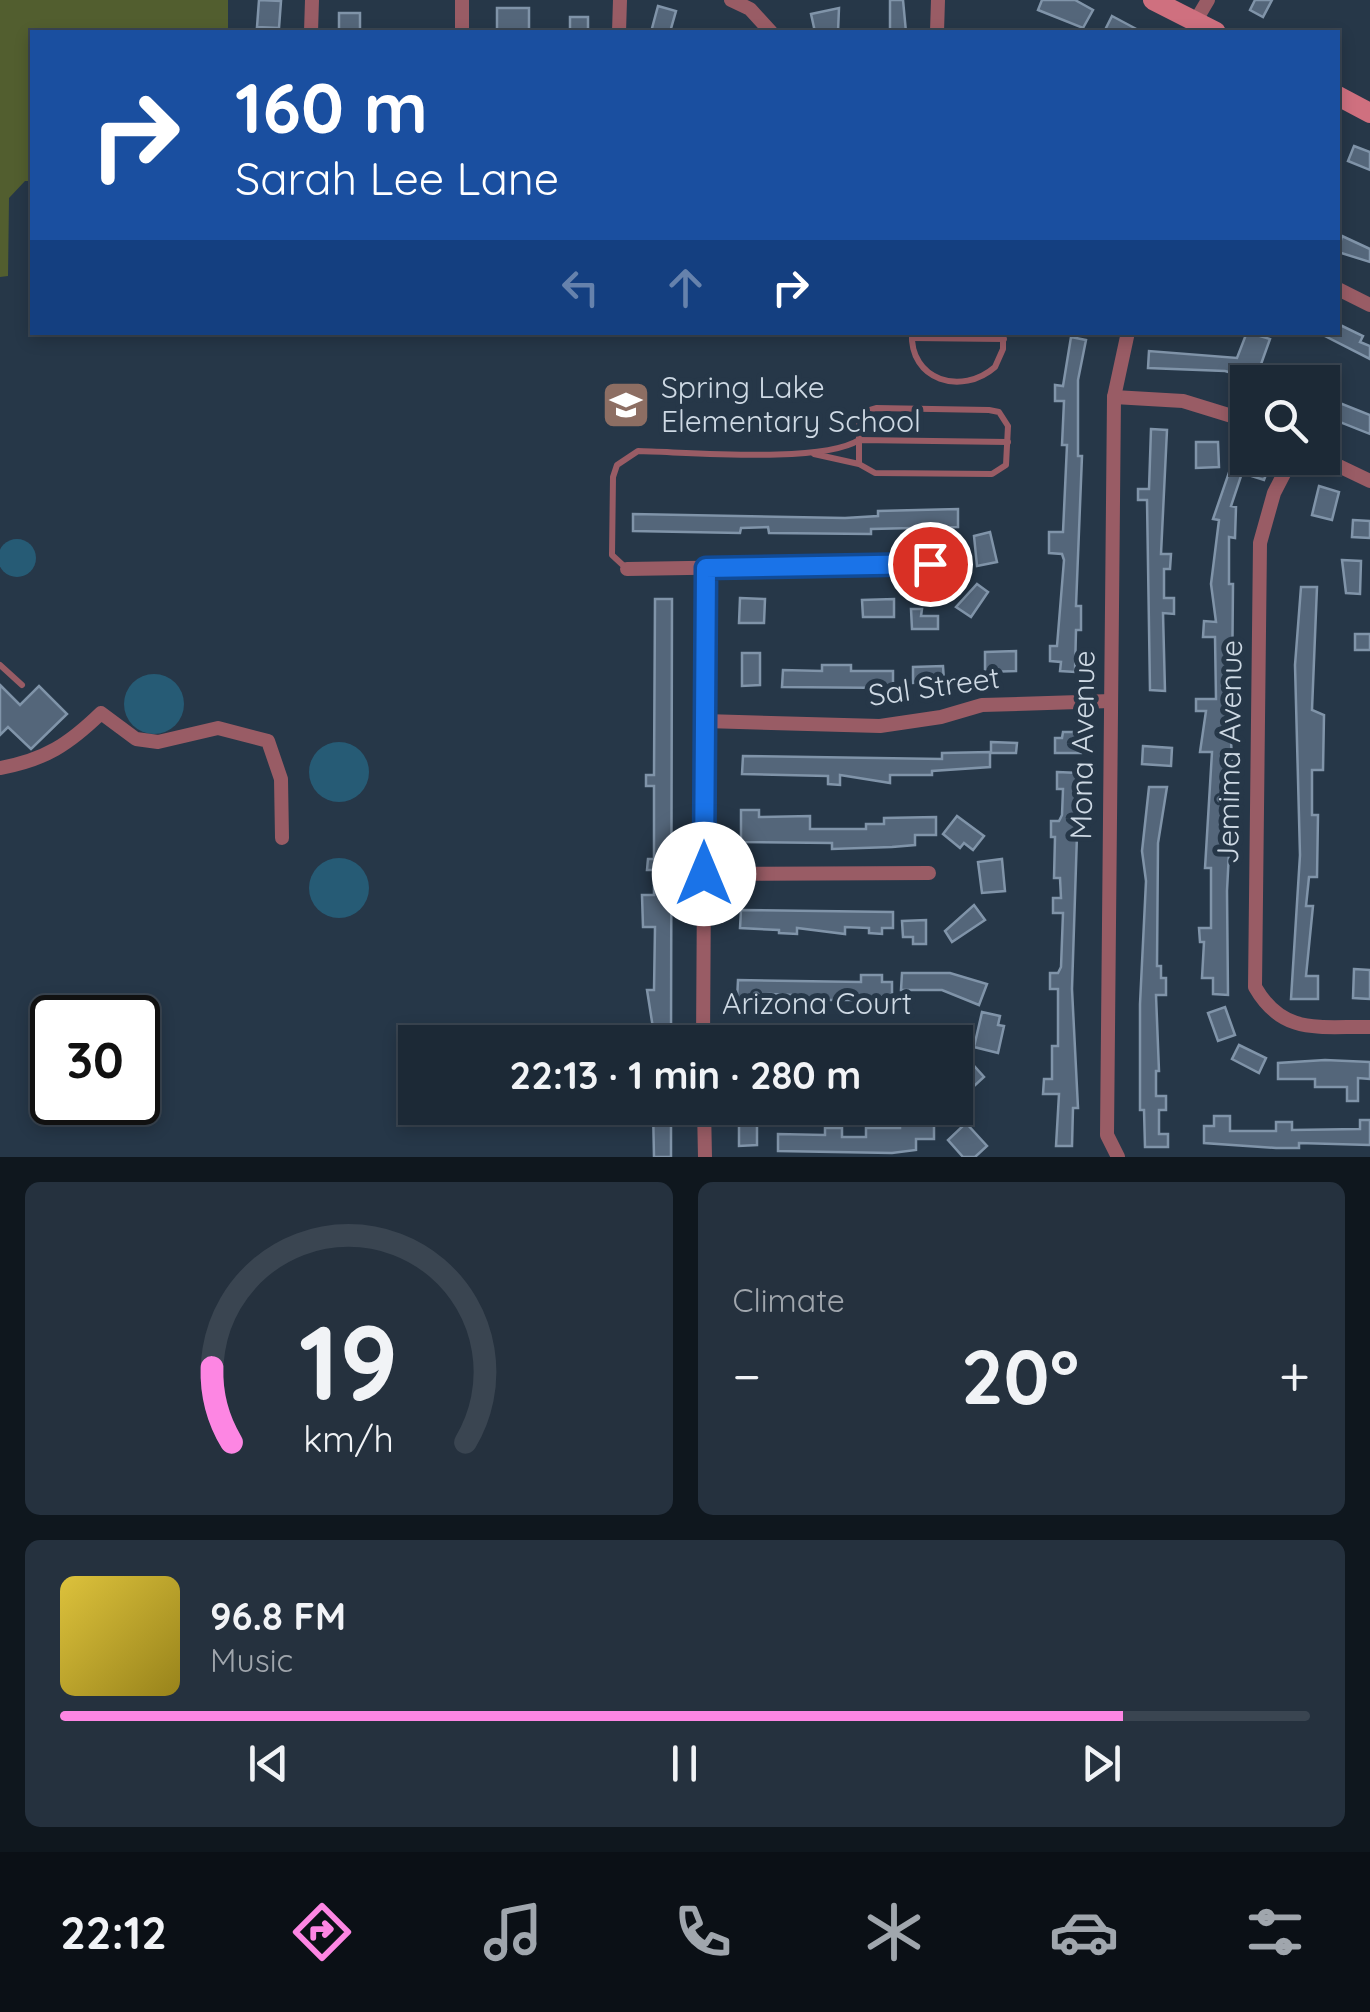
<!DOCTYPE html>
<meta charset="utf-8">
<style>
body{margin:0;font-family:Quicksand,sans-serif;background:#25313e;color:#f1f3f6;height:100vh;display:flex;flex-direction:column;font-size:38px;white-space:nowrap}
*{box-sizing:border-box;margin:0}
p{font-size:32px;color:#a0a6ad}
.icon{flex:none;width:55px;height:55px;fill:none;stroke:currentColor;stroke-width:2;stroke-linecap:round;stroke-linejoin:round}
.map{position:relative;height:1157px;overflow:hidden}
.drawer{display:flex;flex-direction:column;gap:25px;padding:25px;background:#0f171e;flex:1}
.drawer>*{flex:none}
.guide{position:absolute;left:30px;top:30px;width:1310px;height:305px;border-radius:0px;box-shadow:0 5px 15px #0003,0 0 0 2px #3a4551;background:#1a4fa0;color:#fff;overflow:hidden}
.tools{position:absolute;left:1230px;top:365px;display:grid;gap:20px}
.tools a{display:grid;place-items:center;width:110px;height:110px;border-radius:0px;background:#1c2936;box-shadow:0 5px 15px #0003,0 0 0 2px #3a4551;font-size:50px}
.speed{position:absolute;left:30px;top:995px;display:flex;gap:20px;font-size:50px;font-weight:700;text-align:center}
.speed>*{display:grid;place-content:center;width:130px;height:130px;border-radius:50%;background:#1c2936;box-shadow:0 5px 15px #0003,0 0 0 2px #3a4551;line-height:1}
.speed .limit{border:5px solid #111;border-radius:15px;background:#fff;color:#111}
.pin{position:absolute;display:grid;place-items:center;width:85px;height:85px;color:#fff;margin:-42px;border:5px solid #fff;border-radius:50%;box-shadow:0 2px 10px #0007}
.me{position:absolute;width:110px;margin:-55px;rotate:0deg;stroke-linejoin:round;filter:drop-shadow(0 0 8px #0008)}
.turn{display:flex;align-items:center;gap:35px;height:210px;padding:0 40px;font-size:45px}
.turn .icon{width:130px;height:130px;stroke-width:2.5}
.turn b{display:block;font-size:70px;line-height:85px}
.lanes{display:flex;align-items:center;height:95px;padding:0 40px;background:#0003;justify-content:center;gap:50px;direction:ltr}
.lanes .off{opacity:.35}
.big{font-size:75px;font-weight:800;line-height:1.1}
.drawer .card{flex:1;display:flex;flex-direction:column;justify-content:center;gap:15px;min-width:0;padding:0 35px;border-radius:15px;background:#25313e}
.drawer .dial{align-items:center;gap:0}
.dial svg{height:260px;overflow:visible;fill:none;stroke:#3a4551;stroke-width:7;stroke-linecap:round;text-anchor:middle}
.dial text{fill:#f1f3f6;stroke:none}
.song{display:flex;align-items:center;gap:30px}
.cover{width:120px;height:120px;border-radius:15px;background:linear-gradient(135deg,hsl(50 70% 55%),hsl(50 70% 35%))}
.played{height:10px;border-radius:5px;background:linear-gradient(90deg,#fd86e3 85%,#3a4551 85%)}
.keys{display:flex;justify-content:space-around;direction:ltr}
.heat{display:flex;justify-content:space-between;align-items:center;font-size:55px;direction:ltr}
.drawer .tiles{flex:1;display:grid;gap:25px;grid-template-columns:1fr 1fr}
.card:last-child{grid-column:span 2}
.trip{position:absolute;left:398px;top:1025px;width:575px;height:100px;border-radius:0px;background:#1c2936;box-shadow:0 5px 15px #0003,0 0 0 2px #3a4551;font-weight:800;line-height:100px;text-align:center}
.tab-bar{display:flex;height:160px;justify-content:space-around;align-items:center;background:#0b1016;color:#a0a6ad}
.tab-bar .icon{width:70px;height:70px}
.tab-bar .selected{color:#fd86e3}
.tab-bar b{font-size:45px;color:#f1f3f6}
.map>svg:first-child{display:block}
</style>
<div class="map">
<svg width="1370" height="1157" viewBox="0 0 1370 1157">
<rect width="100%" height="100%" fill="#263748"/>
<polygon fill="#525e2f" points="0,0 228,0 228,32 32,32 32,181 25,181 9,198 8,276 0,277"/>
<g fill="#265b75">
<circle cx="17" cy="558" r="19"/>
<circle cx="154" cy="704" r="30"/>
<circle cx="339" cy="772" r="30"/>
<circle cx="339" cy="888" r="30"/>
</g>
<g fill="#54667a" stroke="#8094a9" stroke-width="2.5">
<polygon points="259,0 281,1 279,28 257,27"/>
<polygon points="890,0 903,0 906,32 890,32"/>
<polygon points="1042,0 1075,0 1093,10 1083,28 1038,10"/>
<polygon points="1255,0 1272,0 1263,17 1250,10"/>
<polygon points="658,6 676,11 670,32 651,32"/>
<rect x="497" y="8" width="32" height="24"/>
<polygon points="839,8 838,32 815,32 811,14"/>
<rect x="339" y="13" width="21" height="19"/>
<polygon points="1112,16 1142,32 1104,32"/>
<rect x="570" y="17" width="18" height="15"/>
<polygon points="1354,146 1370,152 1370,170 1348,161"/>
<polygon points="1342,236 1370,249 1370,262 1338,252"/>
<polygon points="1338,324 1363,336 1360,342 1370,346 1370,359 1317,332 1338,332"/>
<polygon points="1247,332 1270,339 1260,367 1301,382 1263,382 1225,371 1148,368 1149,351 1237,358"/>
<polygon points="1071,337 1086,340 1078,380 1078,456 1082,456 1076,606 1081,606 1081,630 1076,630 1075,672 1060,671 1061,662 1050,661 1050,646 1057,646 1064,560 1062,554 1049,553 1049,532 1063,532 1067,445 1062,445 1064,401 1055,401 1055,385 1063,386"/>
<polygon points="1322,396 1370,415 1370,434 1322,415"/>
<polygon points="1151,429 1167,430 1161,554 1171,554 1170,569 1164,569 1164,598 1174,598 1174,614 1163,613 1165,691 1150,690 1147,500 1138,500 1138,489 1149,489"/>
<polygon points="1196,442 1218,442 1219,467 1196,468"/>
<polygon points="1236,452 1270,464 1264,480 1242,473 1231,506 1236,507 1235,538 1229,537 1229,584 1233,584 1232,690 1228,690 1233,775 1227,891 1228,995 1213,994 1213,978 1202,978 1204,942 1200,942 1199,928 1211,928 1211,868 1205,868 1212,752 1200,752 1206,711 1196,711 1196,699 1216,699 1215,637 1203,637 1204,621 1216,622 1211,584 1219,520 1213,519"/>
<polygon points="1319,486 1339,492 1332,520 1312,515"/>
<polygon points="958,509 958,527 871,529 871,534 769,533 768,527 741,528 740,533 633,531 633,514 845,518 878,516 878,511"/>
<polygon points="1353,520 1370,521 1370,538 1352,537"/>
<polygon points="990,532 997,562 977,566 974,536"/>
<polygon points="1342,560 1361,561 1360,594 1346,593"/>
<polygon points="977,584 988,592 971,617 956,607"/>
<polygon points="1301,587 1317,587 1312,710 1324,715 1323,770 1312,770 1312,815 1318,815 1317,877 1309,877 1306,906 1313,906 1306,976 1318,976 1318,999 1291,999 1300,855 1295,665"/>
<polygon points="740,598 765,599 764,623 739,623"/>
<polygon points="655,599 672,599 671,1042 645,1042 645,1028 653,1028 647,990 654,990 655,927 643,927 642,895 654,895 654,870 647,870 648,859 654,859 654,786 646,786 646,775 654,775"/>
<polygon points="894,599 894,617 863,617 862,600"/>
<polygon points="911,609 922,609 921,616 938,616 938,629 912,629"/>
<rect x="1355" y="634" width="15" height="16"/>
<polygon points="1016,651 1016,671 985,672 985,652"/>
<polygon points="742,653 760,653 760,685 742,686"/>
<polygon points="822,665 851,665 851,671 893,671 893,688 782,687 783,670 822,671"/>
<polygon points="943,666 944,681 913,683 913,667"/>
<polygon points="0,685 20,705 39,686 67,714 31,749 8,727 0,735"/>
<polygon points="1063,732 1081,732 1081,753 1055,753 1055,738 1062,738"/>
<polygon points="991,742 1017,743 1016,753 991,753"/>
<polygon points="1143,746 1172,748 1171,766 1142,764"/>
<polygon points="990,752 990,767 932,771 932,775 890,775 890,783 840,775 840,785 828,784 828,776 742,774 743,756 942,759 942,753"/>
<polygon points="1057,772 1079,773 1072,989 1078,1108 1073,1108 1072,1146 1056,1146 1059,1094 1043,1094 1044,1079 1052,1079 1052,1046 1058,1046 1058,989 1050,989 1050,973 1058,973 1061,967 1063,913 1053,913 1053,898 1061,898 1060,878 1054,878 1055,837 1051,837 1051,821 1059,821 1062,815 1063,789 1057,789"/>
<polygon points="1149,787 1167,787 1158,843 1157,966 1161,966 1161,978 1166,978 1166,995 1156,995 1159,1071 1156,1071 1156,1096 1166,1096 1166,1110 1159,1110 1159,1134 1168,1134 1168,1147 1145,1147 1144,1110 1140,1110 1140,1004 1146,881 1142,851"/>
<polygon points="741,810 759,810 759,817 810,816 810,829 866,829 866,824 884,824 884,818 936,817 936,835 915,835 915,845 892,847 832,849 832,843 741,842"/>
<polygon points="957,816 984,836 973,850 964,843 960,848 943,834"/>
<polygon points="1002,859 1005,891 982,893 978,862"/>
<polygon points="974,905 985,920 952,942 945,931"/>
<polygon points="741,910 893,912 893,928 882,928 882,934 869,933 869,928 845,927 845,934 797,928 797,934 779,933 779,930 740,928"/>
<polygon points="926,920 926,944 913,944 913,937 903,937 902,921"/>
<polygon points="1354,969 1370,970 1370,999 1353,998"/>
<polygon points="902,973 950,973 987,984 979,1005 942,990 901,990"/>
<polygon points="861,975 882,975 882,982 892,982 892,1000 791,1000 791,995 770,994 757,995 757,1002 737,1001 738,980 861,982"/>
<polygon points="1225,1007 1235,1035 1218,1041 1208,1013"/>
<polygon points="982,1012 1000,1016 998,1025 1004,1026 998,1053 974,1047"/>
<polygon points="1239,1045 1266,1058 1259,1073 1232,1059"/>
<polygon points="968,1059 984,1077 961,1098 955,1092 955,1071"/>
<polygon points="1325,1060 1370,1062 1370,1079 1358,1078 1358,1101 1347,1101 1347,1087 1315,1087 1315,1079 1278,1079 1278,1063"/>
<polygon points="653,1108 671,1108 671,1157 654,1157"/>
<polygon points="1214,1116 1230,1116 1230,1131 1276,1131 1276,1122 1292,1122 1292,1130 1360,1129 1360,1120 1370,1120 1370,1145 1299,1143 1299,1148 1276,1148 1204,1143 1204,1126 1214,1126"/>
<polygon points="757,1119 757,1145 739,1146 739,1120"/>
<polygon points="966,1123 987,1146 975,1157 963,1157 948,1140"/>
<polygon points="900,1124 934,1124 934,1139 916,1139 916,1150 892,1153 778,1151 778,1134 825,1135 825,1128 842,1128 842,1137 866,1137 866,1128 900,1128"/>
</g>
<g fill="none" stroke-linecap="round" stroke-linejoin="round">
<g stroke="#995c65" stroke-width="6">
<path d="M912,332C909,381 962,396 995,367L1003,349V332"/>
<polyline points="912,338 1004,339"/>
<polyline points="814,454 859,464 875,473 992,474 1006,465 1008,426 999,412 989,410 876,408 866,411 859,422 859,464"/>
<path d="M626,568L612,555L613,477L617,465L638,451C688,452 821,464 859,440L1008,442"/>
<polyline points="0,665 22,685"/>
</g>
<g stroke="#995c65" stroke-width="14">
<polyline points="731,0 750,9 771,32"/>
<polyline points="1195,22 1208,0"/>
<polyline points="311,32 312,0"/>
<polyline points="462,32 462,0"/>
<polyline points="619,32 620,0"/>
<polyline points="937,32 938,0"/>
<polyline points="1338,289 1370,305"/>
<polyline points="1114,397 1183,401 1248,421"/>
<path d="M1292,458L1274,493L1260,543L1255,987C1283,1036 1320,1026 1370,1027"/>
<polyline points="1322,458 1370,481"/>
<polyline points="627,569 930,564"/>
<polyline points="705,721 880,726 941,717 982,705 1111,701"/>
<path d="M0,768C45,760 69,744 101,713L136,739L158,742L218,728L268,741L281,779L282,838"/>
<polyline points="704,874 929,873"/>
<polyline points="703,1031 931,1031"/>
<polyline points="703,1042 706,568"/>
<polyline points="704,1108 705,1157"/>
<polyline points="1118,1157 1107,1135 1114,397 1128,332"/>
</g>
<g stroke="#cf707f" stroke-width="20">
<polyline points="1153,0 1216,32"/>
<polyline points="1338,96 1370,113"/>
</g>
</g>
<g fill="none" stroke-linecap="round" stroke-linejoin="round">
<g stroke="#114b97" stroke-width="25">
<polyline id="route" points="704,874 706,568 930,564"/>
</g>
<use href="#route" stroke="#1a73e8" stroke-width="18"/>
</g>
<defs>
<g id="school-square" transform="scale(2.5)"><rect x="-9" y="-9" width="18" height="18" rx="4" fill="#8d6e63" stroke="#263748"/><path d="M0-5L7-2L0 1L-7-2ZM-4 1L0 2.5L4 1V4Q0 6-4 4Z" fill="#fff"/></g>
</defs>
<g fill-rule="evenodd">
<use href="#school-square" x="626" y="405"/>
</g>
<g text-anchor="middle" stroke-width="10" stroke-linejoin="round" paint-order="stroke">
<g font-size="30" fill="#ced9e4" stroke="#263748" text-anchor="start">
<text x="661" y="398">Spring Lake<tspan x="661" dy="34">Elementary School</tspan></text>
</g>
<g font-size="30" fill="#ced9e4" stroke="#263748">
<text transform="translate(934 687) rotate(-8)" y="10">Sal Street</text>
<text transform="translate(1083 745) rotate(-89)" y="10">Mona Avenue</text>
<text transform="translate(1230 752) rotate(-89)" y="10">Jemima Avenue</text>
<text x="817" y="1014">Arizona Court</text>
</g>
</g>
</svg>
<div class="tools">
<a><svg class="icon" aria-label="search" viewBox="0 0 24 24"><circle cx="10" cy="10" r="6"/><path d="M15 15l6 6"/></svg></a>
</div>
<div class="speed"><div class="limit">30</div></div>
<div class="pin" style="left:930px;top:564px;background:#d93025"><svg class="icon" aria-label="arrive" viewBox="0 0 24 24"><path d="M6 21V4h12l-3 4 3 4H6"/></svg></div>
<svg class="me" style="left:704px;top:874px" viewBox="-20 -20 40 40"><circle r="19" fill="#fff"/><path d="M0-13L10 11 0 6-10 11z" fill="#1a73e8"/></svg>
<div class="trip">22:13 · 1 min · 280 m</div>
<div class="guide">
<div class="turn"><svg class="icon" aria-label="right" viewBox="0 0 24 24"><path d="M7 20v-9h11M14 6l5 5-5 5"/></svg><div><b>160 m</b>Sarah Lee Lane</div></div>
<div class="lanes"><svg class="icon off" aria-label="left" viewBox="0 0 24 24"><path d="M17 20v-9H6M10 6l-5 5 5 5"/></svg><svg class="icon off" aria-label="ahead" viewBox="0 0 24 24"><path d="M12 20V5M6 11l6-6 6 6"/></svg><svg class="icon" aria-label="right" viewBox="0 0 24 24"><path d="M7 20v-9h11M14 6l5 5-5 5"/></svg></div>
</div>
</div>
<section class="drawer">
<div class="tiles">
<div class="card dial"><svg viewBox="0 0 100 80">
<path d="M14 69A42 42 0 1 1 86 69"/>
<path d="M14 69A42 42 0 0 1 8 46" stroke="#fd86e3"/>
<text x="50" y="56" font-size="32" font-weight="700">19</text>
<text x="50" y="72" font-size="11">km/h</text>
</svg></div>
<div class="card"><p>Climate</p>
<div class="heat"><a>−</a><b class="big">20°</b><a>+</a></div>
</div>
<div class="card">
<div class="song"><i class="cover"></i><div><b>96.8 FM</b><p>Music</p></div></div>
<div class="played"></div>
<div class="keys"><svg class="icon" aria-label="previous" viewBox="0 0 24 24"><path d="M18 5L8 12l10 7zM5 5v14"/></svg><svg class="icon" aria-label="pause" viewBox="0 0 24 24"><path d="M8 5v14M16 5v14"/></svg><svg class="icon" aria-label="next" viewBox="0 0 24 24"><path d="M6 5l10 7-10 7zM19 5v14"/></svg></div>
</div>
</div>
</section>
<nav class="tab-bar">
<b>22:12</b>
<svg class="icon selected" aria-label="directions" viewBox="0 0 24 24"><path d="M12 3l9 9-9 9-9-9zM9 14v-3h6M13 9l2 2-2 2"/></svg>
<svg class="icon" aria-label="music" viewBox="0 0 24 24"><path d="M9 18V5l10-2v13"/><circle cx="6" cy="18" r="3"/><circle cx="16" cy="16" r="3"/></svg>
<svg class="icon" aria-label="phone" viewBox="0 0 24 24"><path d="M5 4h4l2 5-3 2q2 4 5 5l2-3 5 2v4C11 20 4 13 5 4z"/></svg>
<svg class="icon" aria-label="climate" viewBox="0 0 24 24"><path d="M12 3v18M4 7l16 10M4 17L20 7"/></svg>
<svg class="icon" aria-label="car" viewBox="0 0 24 24"><path d="M5 17H2v-5l4-1 3-4h7l3 4 3 1v5h-3M9 17h6M6 11h13"/><circle cx="7" cy="17" r="2"/><circle cx="17" cy="17" r="2"/></svg>
<svg class="icon" aria-label="filters" viewBox="0 0 24 24"><path d="M4 7h16M4 17h16"/><circle cx="9" cy="7" r="2"/><circle cx="15" cy="17" r="2"/></svg>
</nav>
